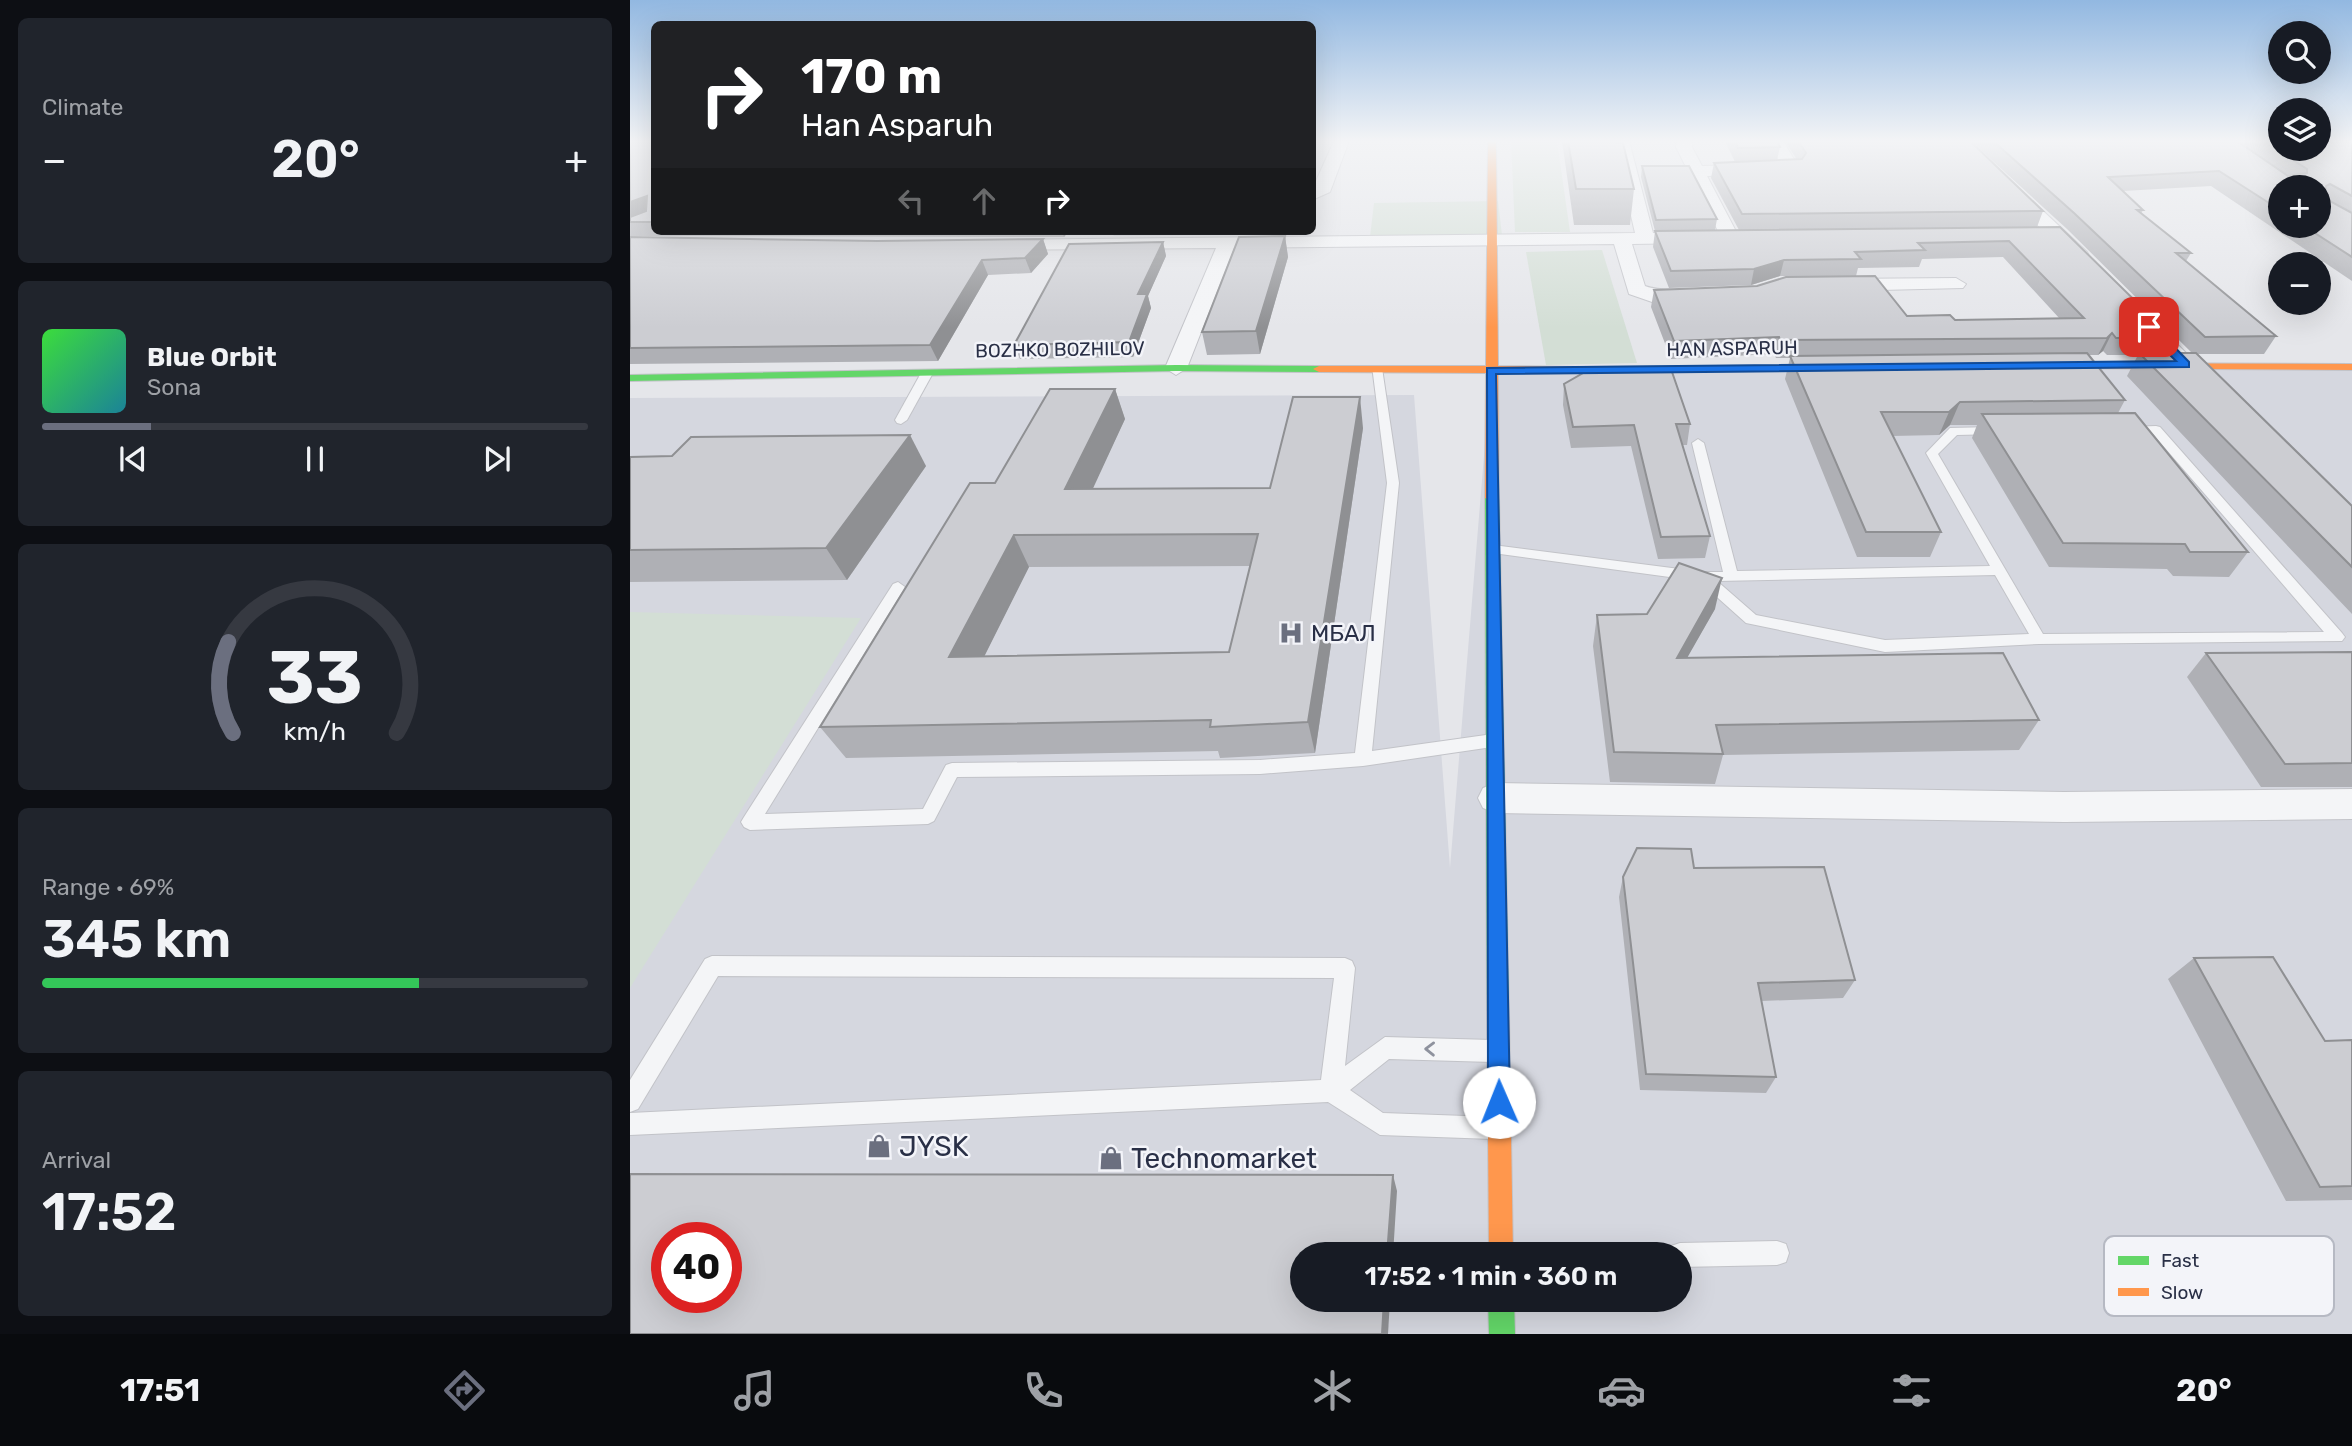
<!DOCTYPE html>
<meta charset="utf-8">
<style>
body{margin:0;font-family:Rubik,sans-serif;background:#20242c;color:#f1f3f6;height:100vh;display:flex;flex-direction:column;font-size:26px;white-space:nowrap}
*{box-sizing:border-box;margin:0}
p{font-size:23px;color:#9ea1a6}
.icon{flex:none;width:38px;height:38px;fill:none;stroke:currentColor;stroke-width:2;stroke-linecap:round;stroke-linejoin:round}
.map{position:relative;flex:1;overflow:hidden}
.panel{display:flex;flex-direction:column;gap:18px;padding:18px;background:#0d0f14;width:630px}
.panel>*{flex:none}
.guide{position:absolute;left:21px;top:21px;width:665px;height:214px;border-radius:10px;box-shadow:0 7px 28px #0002;background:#202124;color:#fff;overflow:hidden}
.controls{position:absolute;left:1638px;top:21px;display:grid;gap:14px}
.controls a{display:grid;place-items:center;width:63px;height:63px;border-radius:50%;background:#171b24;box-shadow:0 7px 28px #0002;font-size:35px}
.speed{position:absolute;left:21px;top:1222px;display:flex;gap:14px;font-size:35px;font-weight:700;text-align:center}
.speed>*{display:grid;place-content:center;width:91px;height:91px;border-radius:50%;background:#171b24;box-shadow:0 7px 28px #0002;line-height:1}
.speed .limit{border:10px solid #d22;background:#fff;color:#111}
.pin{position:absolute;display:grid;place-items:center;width:60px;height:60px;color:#fff;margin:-30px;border-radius:14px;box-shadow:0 4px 10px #0006}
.me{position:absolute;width:77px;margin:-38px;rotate:359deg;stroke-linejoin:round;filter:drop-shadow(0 0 5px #0008)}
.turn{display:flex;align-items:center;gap:24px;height:147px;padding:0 35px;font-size:32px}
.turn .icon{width:91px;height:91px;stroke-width:2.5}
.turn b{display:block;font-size:49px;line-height:60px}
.lanes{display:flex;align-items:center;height:66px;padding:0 35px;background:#0003;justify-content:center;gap:35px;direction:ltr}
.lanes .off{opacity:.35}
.big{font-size:52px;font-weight:600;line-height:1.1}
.panel .card{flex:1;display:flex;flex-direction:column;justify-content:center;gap:10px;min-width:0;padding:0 24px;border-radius:10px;background:#20242c}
.panel .dial{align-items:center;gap:0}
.dial svg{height:182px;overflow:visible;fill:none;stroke:#363941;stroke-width:7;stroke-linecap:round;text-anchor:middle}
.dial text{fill:#f1f3f6;stroke:none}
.song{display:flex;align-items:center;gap:21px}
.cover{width:84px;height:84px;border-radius:10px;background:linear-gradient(135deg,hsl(120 70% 55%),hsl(190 70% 35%))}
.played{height:7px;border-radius:4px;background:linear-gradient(90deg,#6b6f7f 20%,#363941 20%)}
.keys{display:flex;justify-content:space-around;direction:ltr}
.heat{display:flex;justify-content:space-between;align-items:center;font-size:38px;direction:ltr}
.charge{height:10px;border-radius:5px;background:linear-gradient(90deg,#34c759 69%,#363941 0)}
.trip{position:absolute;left:660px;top:1242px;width:402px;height:70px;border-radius:35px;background:#171b24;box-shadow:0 7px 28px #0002;font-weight:600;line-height:70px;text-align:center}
.tab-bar{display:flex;height:112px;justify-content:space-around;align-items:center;background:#090b0e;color:#9ea1a6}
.tab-bar .icon{width:49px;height:49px}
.tab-bar .current{color:#6b6f7f}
.tab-bar b{font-size:32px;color:#f1f3f6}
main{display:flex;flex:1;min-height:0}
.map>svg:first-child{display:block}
</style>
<main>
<section class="panel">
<div class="card"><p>Climate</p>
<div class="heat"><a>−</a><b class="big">20°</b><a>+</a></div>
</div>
<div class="card">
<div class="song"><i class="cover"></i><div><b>Blue Orbit</b><p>Sona</p></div></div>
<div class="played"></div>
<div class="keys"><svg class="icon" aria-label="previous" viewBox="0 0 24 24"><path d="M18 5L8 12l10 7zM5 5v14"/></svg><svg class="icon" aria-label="pause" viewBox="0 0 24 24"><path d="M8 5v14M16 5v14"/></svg><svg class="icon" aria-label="next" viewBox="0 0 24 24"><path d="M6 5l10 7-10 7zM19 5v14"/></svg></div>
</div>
<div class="card dial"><svg viewBox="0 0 100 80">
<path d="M14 69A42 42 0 1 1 86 69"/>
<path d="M14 69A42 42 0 0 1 12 29" stroke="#6b6f7f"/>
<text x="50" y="56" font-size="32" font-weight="700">33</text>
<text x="50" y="72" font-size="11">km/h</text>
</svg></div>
<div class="card"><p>Range · 69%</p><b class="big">345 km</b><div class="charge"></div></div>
<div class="card"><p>Arrival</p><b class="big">17:52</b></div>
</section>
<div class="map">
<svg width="1722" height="1334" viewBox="0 0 1722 1334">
<rect width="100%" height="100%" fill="#e5e6ea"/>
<g fill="#d5d7df" fill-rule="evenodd">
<polygon points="488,231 647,231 646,234 483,236"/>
<path d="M1722,367V1334H0V398L784,395L820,868L861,371ZM37,1237H96V1297H37ZM672,1255H1050V1300H672Z"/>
</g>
<g fill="#d3ded5">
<polygon points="881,141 927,141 940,232 885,232"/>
<polygon points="868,201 872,235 740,237 744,203"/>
<polygon points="972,250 1007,363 916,365 896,252"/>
<polygon points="0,612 231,618 0,988"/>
</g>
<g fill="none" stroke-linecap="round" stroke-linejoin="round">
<g stroke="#c2c3c8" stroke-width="2">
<g id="lane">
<polygon points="742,366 752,368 769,483 742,751 863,734 869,736 871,741 869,746 733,766 630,774 327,777 304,821 298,824 120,830 114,827 111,822 114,817 263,584 268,582 275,587 135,814 293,809 316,765 322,763 630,760 725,753 757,483"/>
<polygon points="297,370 303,373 277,420 271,424 267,423 265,420 291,373"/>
<path d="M1526,426L1530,427L1712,633L1715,637L1712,641L1409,644L1255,652L1116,623L1069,581L863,553L856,549L863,545L1073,572H1093L1062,443L1068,439L1074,443L1107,571L1360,566L1296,453L1320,428L1364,427L1368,428V434L1327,435L1308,454L1413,634L1694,632L1523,434L1498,435L1492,431L1498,427ZM1365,575L1399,634L1255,640L1126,615L1087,581Z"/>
<polygon points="82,956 715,958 722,961 725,968 715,1066 755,1037 862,1040 870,1043 873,1051 870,1059 862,1062 759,1059 720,1090 753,1113 863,1117 871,1120 874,1128 871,1136 863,1139 750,1135 698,1102 0,1135 0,1113 691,1080 704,978 88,976 8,1109 0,1112 0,1080 75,959"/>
<polygon points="1147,1241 1156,1244 1159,1253 1156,1262 1147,1265 1050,1267 1050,1255 1038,1255 1041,1246 1050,1243"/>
</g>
</g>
<g stroke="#c2c3c8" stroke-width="2">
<g id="street">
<polygon points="704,141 719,141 700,192 682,200 682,190"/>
<path d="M984,141H999L1023,233H1066L1075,238L1066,243L1002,244L1015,286C1034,293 1052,287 1071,292L1074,296L1071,300L1025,303L999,294L984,244L604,248L557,368L546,375L535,368L586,248L372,250L363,245L372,240L1005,233Z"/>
<polygon points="1047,141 1062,141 1062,147 1072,166 1151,164 1138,141 1153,141 1170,169 1162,174 1077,176 1109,237 1100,242 1091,237 1046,147"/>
<polygon points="1322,141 1338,141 1457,252 1459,256 1457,260 1443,260"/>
<polygon points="1326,278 1336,284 1333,288 1209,291 1199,285 1209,279"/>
<polygon points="1508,310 1515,312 1582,379 1585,384 1582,389 1566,389 1501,320 1498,316"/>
<polygon points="866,783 1434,792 1722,789 1722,819 1434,822 866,813 853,808 848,798 853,788"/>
</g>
</g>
<g stroke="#c2c3c8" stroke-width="2">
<g id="fast">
<polygon points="546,365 689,366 695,369 689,372 546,371 0,381 0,375"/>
<polygon points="1209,365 1213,366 1213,370 951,373 945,370 951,367"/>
<polygon points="862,494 869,498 879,1015 875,1022 868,1025 861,1022 857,1015 855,498"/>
<polygon points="858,1300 884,1300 885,1334 859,1334"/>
</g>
</g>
<g stroke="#c2c3c8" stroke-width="2">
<g id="slow">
<polygon points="858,141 866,141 868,366 951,367 957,370 951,373 868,373 869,498 862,502 855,498 856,373 689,372 683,369 689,366 856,366"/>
<polygon points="1416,363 1722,364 1722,370 1412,368 1412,364"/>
<polygon points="868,1005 875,1008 879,1015 883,1255 859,1255 857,1015 861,1008"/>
</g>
</g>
<use href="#lane" fill="#f4f5f7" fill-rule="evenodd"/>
<use href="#street" fill="#f4f5f7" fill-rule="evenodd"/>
<use href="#fast" fill="#63d668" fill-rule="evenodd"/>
<use href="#slow" fill="#ff974d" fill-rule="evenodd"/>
</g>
<g fill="#afb0b5" fill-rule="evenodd">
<polygon points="0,141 24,141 24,231 439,231 434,237 0,236"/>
<polygon points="932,141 986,141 1004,189 1000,225 944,225"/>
<path d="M1095,141H1147L1150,147L1147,160H1167L1155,141H1340L1413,211L1407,227L1542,337L1533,353H1562L1437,229L1341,141H1722V281L1581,186L1493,191L1513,210L1511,214L1561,253L1556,261L1646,336L1634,354H1567L1722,506V614L1497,376L1508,355H1477L1473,351L1468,355H1459L1495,400L1488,413L1618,552L1599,577L1543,576L1537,569L1419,567L1342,438L1347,425H1320L1309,435L1262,436L1311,532L1300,557H1227L1155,379L1160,358H1146L1144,354L1041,359L1021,307L1024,290L1325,320L1430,319L1373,257L1292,259L1289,267L1228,268L1226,276H1150L1121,285L1039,288L1023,247L1025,231L1011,177L1012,166L1087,219L1085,230H1109L1081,178L1084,163L1105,162ZM1650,187L1689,226H1650Z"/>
<polygon points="655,236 658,257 630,354 577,355 572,332"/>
<polygon points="0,237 247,241 413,239 418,254 401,273 358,275 308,361 0,364"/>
<polygon points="533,242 536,256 518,296 521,308 503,357 390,359 384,345"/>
<polygon points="934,384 1060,424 1057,445 1052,445 1080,536 1075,558 1028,559 1001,446 941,448 933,405"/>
<path d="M485,389L495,419L462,489L640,488L733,428L685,753L590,758L588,751L216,758L190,727L365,483ZM620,566L599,652L354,656L399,567Z"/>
<polygon points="0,457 296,466 217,580 0,582"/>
<polygon points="1085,609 1057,657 1409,720 1389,750 1093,755 1085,784 980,782 963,646 967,615 1017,614"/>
<polygon points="1722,652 1722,787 1631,787 1557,677 1576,653"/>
<polygon points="1064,868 1225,980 1213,998 1131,1001 1146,1077 1136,1093 1010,1090 989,897 993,877"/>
<polygon points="1564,958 1695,1041 1722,1040 1722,1200 1656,1201 1538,979"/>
</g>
<g fill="#8f9093">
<polygon points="17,196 24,208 0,219 0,202"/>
<polygon points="432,231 439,231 434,237"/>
<polygon points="655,236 658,257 630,354 626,331"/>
<polygon points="413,239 418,254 401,273 395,258"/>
<polygon points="533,242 536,256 518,296 521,308 503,357 499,342 508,294"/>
<polygon points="352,260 358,275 308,361 300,345"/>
<polygon points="1154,260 1150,276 1121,285 1124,269"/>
<polygon points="1482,333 1473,351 1468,355 1477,338"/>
<polygon points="485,389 495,419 448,521 435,489"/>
<polygon points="730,397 733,428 685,753 678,722"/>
<polygon points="1330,402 1320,425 1309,435 1319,412"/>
<polygon points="280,435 296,466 217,580 196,548"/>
<polygon points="384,535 399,567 338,689 319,657"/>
<polygon points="1092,578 1085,609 1040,688 1047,658"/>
<polygon points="763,1175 767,1191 763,1255 757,1255"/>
<polygon points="754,1300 760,1300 758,1334 752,1334"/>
</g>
<g fill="#cccdd2" stroke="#8f9093" stroke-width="2" fill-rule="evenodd">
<polygon points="0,141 24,141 24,222 0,222 0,217 16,211 17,196 0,202"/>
<polygon points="938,141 986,141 986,143 993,143 1004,189 946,189"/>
<polygon points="1105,141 1147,141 1150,147 1108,148"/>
<polygon points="1168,141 1340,141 1413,211 1112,214 1084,163 1172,159 1176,153"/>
<polygon points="1363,141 1607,141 1658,176 1677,173 1677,169 1633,141 1650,141 1650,149 1689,149 1689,141 1722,141 1722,196 1700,184 1696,186 1696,199 1722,213 1722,257 1674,226 1689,226 1689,187 1650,187 1650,210 1589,171 1478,177 1513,210 1507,210 1561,253 1546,253 1646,336 1575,337 1444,213"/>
<polygon points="1012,166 1059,166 1087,219 1026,220"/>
<polygon points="1430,227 1542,337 1486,338 1482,333 1477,338 1150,340 1149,337 1044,341 1024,290 1127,286 1156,277 1245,276 1277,316 1320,315 1325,320 1454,318 1379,241 1288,243 1295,250 1225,252 1231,259 1154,260 1124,269 1041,271 1025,231"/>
<polygon points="655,236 626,331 572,332 609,237"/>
<polygon points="0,237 247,241 413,239 395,258 352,260 300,345 0,348"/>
<polygon points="533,242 508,294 517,294 499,342 384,345 439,244"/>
<polygon points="1457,353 1495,400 1330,402 1319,412 1251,412 1311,532 1236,532 1160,356"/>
<polygon points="1509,353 1566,353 1722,506 1722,567"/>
<polygon points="955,372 1042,372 1060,424 1046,424 1080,536 1031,537 1004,425 943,427 934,384"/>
<path d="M420,389H485L435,489L640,488L663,397H730L678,722L580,727L581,720L190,727L340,483H365ZM628,534L599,652L319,657L384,535Z"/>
<polygon points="1505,413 1618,552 1560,552 1555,544 1433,543 1352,414"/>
<polygon points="280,435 196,548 0,550 0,457 42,456 61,437"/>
<polygon points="1049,563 1092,578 1047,658 1373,653 1409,720 1086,725 1093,754 984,752 967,615 1017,614"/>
<polygon points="1722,652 1722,763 1655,764 1576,653"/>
<polygon points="1007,848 1061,849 1064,868 1194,867 1225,980 1128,983 1146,1077 1016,1074 993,877"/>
<polygon points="1643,957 1695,1041 1722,1040 1722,1186 1690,1187 1564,958"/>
<path d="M0,1174L763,1175L757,1255H672V1300H754L752,1334H0ZM37,1237H96V1297H37Z"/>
</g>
<defs><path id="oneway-chevron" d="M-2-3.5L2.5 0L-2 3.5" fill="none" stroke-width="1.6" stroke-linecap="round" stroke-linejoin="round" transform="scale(1.75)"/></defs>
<use stroke="#8e929e" href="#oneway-chevron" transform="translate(800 1049) rotate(-179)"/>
<linearGradient id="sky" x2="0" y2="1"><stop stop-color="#92b8e1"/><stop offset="0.43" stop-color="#f3f4f6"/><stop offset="1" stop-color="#f3f4f6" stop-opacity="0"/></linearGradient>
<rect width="1722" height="328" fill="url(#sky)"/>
<polygon fill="#1a73e8" stroke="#114b97" stroke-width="2" points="1515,325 1523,325 1559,362 1559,367 866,374 880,1102 877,1111 869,1114 861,1111 858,1102 857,368 1546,361 1515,330"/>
<defs>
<g id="hospital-bare" transform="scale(1.89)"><path d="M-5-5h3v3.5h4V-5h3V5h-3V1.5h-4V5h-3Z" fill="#6b6f7f" stroke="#f3f4f9" stroke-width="2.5" paint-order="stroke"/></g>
<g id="shop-bare" transform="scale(1.89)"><path d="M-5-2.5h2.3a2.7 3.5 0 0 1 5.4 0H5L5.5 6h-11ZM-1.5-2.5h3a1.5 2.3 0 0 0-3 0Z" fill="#6b6f7f" stroke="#f3f4f9" stroke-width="2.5" paint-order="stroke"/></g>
</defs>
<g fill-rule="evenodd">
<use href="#hospital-bare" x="661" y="633"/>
<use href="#shop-bare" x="249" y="1146"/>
<use href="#shop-bare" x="481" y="1158"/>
</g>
<g text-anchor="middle" stroke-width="5" stroke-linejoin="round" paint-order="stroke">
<g font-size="19" fill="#292f46" stroke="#f3f4f9">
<text transform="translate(1102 348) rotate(-1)" y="7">HAN ASPARUH</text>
<text transform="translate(430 349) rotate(-1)" y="7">BOZHKO BOZHILOV</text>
</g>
<g font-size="23" fill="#292f46" stroke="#f3f4f9" text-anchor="start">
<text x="681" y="641">МБАЛ</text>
</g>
<g font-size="28" fill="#292f46" stroke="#f3f4f9" text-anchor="start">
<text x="269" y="1156">JYSK</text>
<text x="501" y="1168">Technomarket</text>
</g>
</g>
<rect x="1474" y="1236" width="230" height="80" rx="10" fill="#f3f4f9" stroke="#b6b9c3" stroke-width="2"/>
<rect x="1488" y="1256" width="31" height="9" fill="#63d668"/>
<rect x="1488" y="1288" width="31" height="8" fill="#ff974d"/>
<g font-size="19" fill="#292f46">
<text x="1531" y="1267">Fast</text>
<text x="1531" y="1299">Slow</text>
</g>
</svg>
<div class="controls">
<a><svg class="icon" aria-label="search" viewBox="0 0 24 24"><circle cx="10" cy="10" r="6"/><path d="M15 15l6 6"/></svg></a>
<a><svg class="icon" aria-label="layers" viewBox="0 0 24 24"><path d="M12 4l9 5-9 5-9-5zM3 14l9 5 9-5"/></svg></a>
<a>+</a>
<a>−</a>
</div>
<div class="speed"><div class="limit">40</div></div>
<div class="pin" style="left:1519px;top:327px;background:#d93025"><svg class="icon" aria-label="arrive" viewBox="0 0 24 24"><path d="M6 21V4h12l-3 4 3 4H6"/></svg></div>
<svg class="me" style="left:869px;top:1102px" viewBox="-20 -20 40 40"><circle r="19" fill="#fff"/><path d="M0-13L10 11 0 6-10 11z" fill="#1a73e8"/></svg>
<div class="trip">17:52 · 1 min · 360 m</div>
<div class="guide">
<div class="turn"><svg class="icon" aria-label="right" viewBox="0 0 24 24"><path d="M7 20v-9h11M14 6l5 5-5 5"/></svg><div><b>170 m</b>Han Asparuh</div></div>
<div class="lanes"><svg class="icon off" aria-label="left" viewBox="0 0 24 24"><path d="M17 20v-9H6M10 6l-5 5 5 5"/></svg><svg class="icon off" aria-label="ahead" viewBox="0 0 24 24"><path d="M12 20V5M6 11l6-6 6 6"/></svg><svg class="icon" aria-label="right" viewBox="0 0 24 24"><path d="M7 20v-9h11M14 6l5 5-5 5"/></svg></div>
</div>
</div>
</main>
<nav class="tab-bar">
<b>17:51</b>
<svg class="icon current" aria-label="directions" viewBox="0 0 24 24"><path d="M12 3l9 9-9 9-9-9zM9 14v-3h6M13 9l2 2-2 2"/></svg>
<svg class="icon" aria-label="music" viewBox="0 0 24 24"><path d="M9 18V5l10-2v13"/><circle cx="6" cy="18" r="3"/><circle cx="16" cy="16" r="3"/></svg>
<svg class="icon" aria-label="phone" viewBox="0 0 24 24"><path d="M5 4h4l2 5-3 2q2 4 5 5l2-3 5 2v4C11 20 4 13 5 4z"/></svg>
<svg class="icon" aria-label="climate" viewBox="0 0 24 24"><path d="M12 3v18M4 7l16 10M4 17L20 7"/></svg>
<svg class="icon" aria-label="car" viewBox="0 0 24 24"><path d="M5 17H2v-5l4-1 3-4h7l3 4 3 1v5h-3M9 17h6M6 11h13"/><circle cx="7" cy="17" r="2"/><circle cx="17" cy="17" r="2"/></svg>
<svg class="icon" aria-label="filters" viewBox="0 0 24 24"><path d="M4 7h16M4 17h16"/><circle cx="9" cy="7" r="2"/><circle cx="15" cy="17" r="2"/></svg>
<b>20°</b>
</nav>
